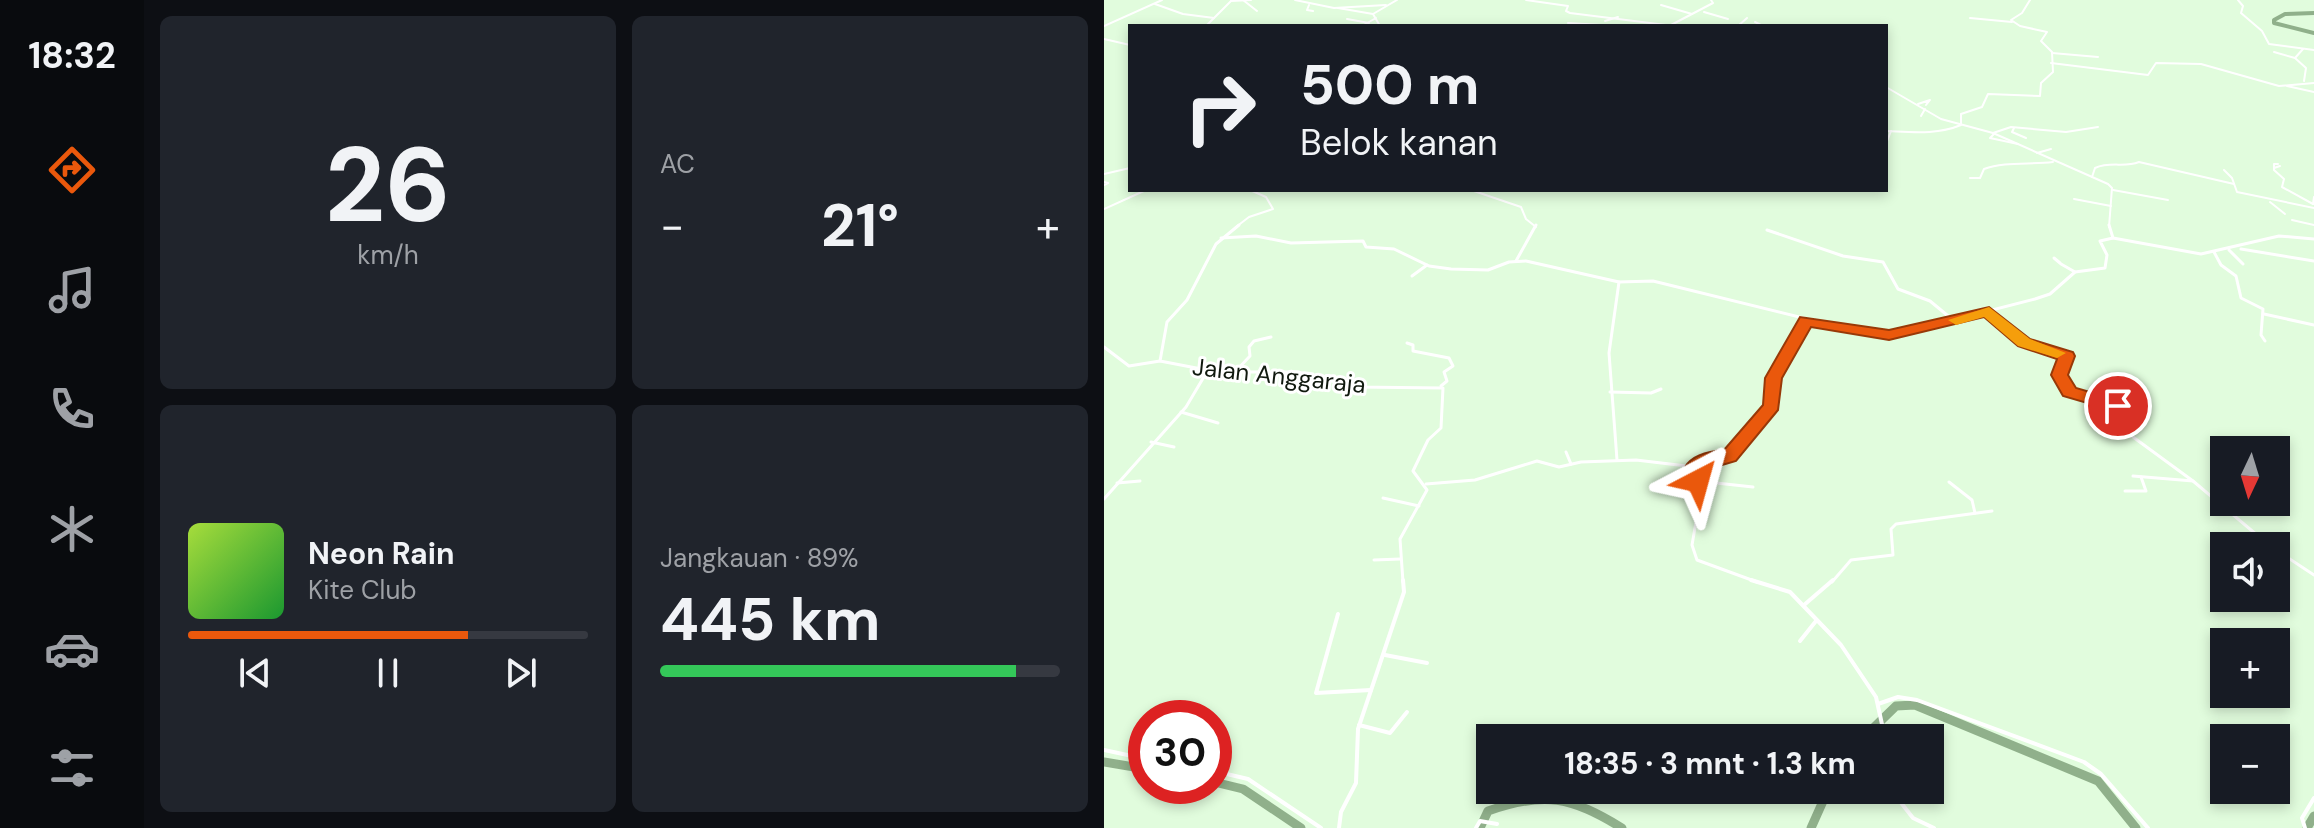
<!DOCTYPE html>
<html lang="id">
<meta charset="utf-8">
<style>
body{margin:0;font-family:"DM Sans",sans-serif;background:#20242c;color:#f1f3f6;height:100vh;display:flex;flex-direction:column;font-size:30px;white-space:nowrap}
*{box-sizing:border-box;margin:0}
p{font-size:26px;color:#9ea1a6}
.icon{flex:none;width:44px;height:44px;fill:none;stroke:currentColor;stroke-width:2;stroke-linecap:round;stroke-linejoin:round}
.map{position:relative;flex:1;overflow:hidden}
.side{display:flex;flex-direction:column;gap:16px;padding:16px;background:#0d0f14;width:960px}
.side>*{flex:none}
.hud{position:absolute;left:24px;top:24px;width:760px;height:168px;border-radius:0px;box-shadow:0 4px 12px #0003;background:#171b24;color:#f1f3f6;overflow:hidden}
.needle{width:52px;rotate:184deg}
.controls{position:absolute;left:1106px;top:436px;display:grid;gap:16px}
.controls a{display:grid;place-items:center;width:80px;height:80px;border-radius:0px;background:#171b24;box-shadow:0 4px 12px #0003;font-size:40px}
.speed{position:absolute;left:24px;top:700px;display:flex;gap:16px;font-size:40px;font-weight:700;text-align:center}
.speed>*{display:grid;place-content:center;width:104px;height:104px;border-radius:50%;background:#171b24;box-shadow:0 4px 12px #0003;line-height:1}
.speed .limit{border:12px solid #d22;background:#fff;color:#111}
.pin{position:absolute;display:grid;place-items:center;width:68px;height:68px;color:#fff;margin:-34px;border:4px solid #fff;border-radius:50%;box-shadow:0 2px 8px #0007}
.me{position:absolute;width:88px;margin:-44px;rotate:39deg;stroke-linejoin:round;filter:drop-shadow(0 0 6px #0008)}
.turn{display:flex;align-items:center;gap:28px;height:168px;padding:0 40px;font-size:36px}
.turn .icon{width:104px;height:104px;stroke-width:2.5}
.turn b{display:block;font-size:56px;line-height:68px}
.big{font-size:60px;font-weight:700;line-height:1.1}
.side .tile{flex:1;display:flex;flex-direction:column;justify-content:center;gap:12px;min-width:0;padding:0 28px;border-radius:12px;background:#20242c}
.side .dial{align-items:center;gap:0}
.dial b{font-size:104px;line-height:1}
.song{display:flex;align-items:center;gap:24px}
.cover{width:96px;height:96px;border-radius:12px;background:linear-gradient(135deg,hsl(80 70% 55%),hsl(130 70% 35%))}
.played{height:8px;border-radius:4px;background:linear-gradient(90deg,#ea580c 70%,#363941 70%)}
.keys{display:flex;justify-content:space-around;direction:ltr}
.heat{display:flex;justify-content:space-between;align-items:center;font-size:44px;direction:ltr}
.charge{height:12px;border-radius:6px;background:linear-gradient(90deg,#34c759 89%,#363941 0)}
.side .tiles{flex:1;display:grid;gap:16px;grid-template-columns:repeat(2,1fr)}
.trip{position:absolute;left:372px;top:724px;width:468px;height:80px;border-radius:0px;background:#171b24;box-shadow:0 4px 12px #0003;font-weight:700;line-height:80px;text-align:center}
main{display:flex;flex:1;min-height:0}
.tabs{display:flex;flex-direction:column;width:144px;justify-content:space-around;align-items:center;background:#090b0e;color:#9ea1a6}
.tabs .icon{width:56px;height:56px}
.tabs .current{color:#ea580c}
.tabs b{font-size:36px;color:#f1f3f6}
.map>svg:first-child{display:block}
</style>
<main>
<nav class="tabs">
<b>18:32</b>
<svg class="icon current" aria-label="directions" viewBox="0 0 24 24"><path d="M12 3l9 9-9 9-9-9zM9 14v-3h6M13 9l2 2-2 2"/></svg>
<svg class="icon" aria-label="music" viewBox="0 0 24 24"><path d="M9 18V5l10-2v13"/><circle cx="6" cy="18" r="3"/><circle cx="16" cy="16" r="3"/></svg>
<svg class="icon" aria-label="phone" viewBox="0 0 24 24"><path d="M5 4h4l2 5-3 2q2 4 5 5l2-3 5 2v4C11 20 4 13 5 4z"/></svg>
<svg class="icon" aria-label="climate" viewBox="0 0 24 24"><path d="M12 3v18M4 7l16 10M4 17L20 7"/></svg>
<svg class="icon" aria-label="car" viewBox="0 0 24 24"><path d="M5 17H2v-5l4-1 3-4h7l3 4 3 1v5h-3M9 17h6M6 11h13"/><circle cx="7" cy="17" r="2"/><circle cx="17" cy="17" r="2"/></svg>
<svg class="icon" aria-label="filters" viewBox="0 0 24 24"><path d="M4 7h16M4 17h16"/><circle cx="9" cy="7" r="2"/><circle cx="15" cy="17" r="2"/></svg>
</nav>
<section class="side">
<div class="tiles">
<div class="tile dial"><b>26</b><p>km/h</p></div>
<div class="tile"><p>AC</p>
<div class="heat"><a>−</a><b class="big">21°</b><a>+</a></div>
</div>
<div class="tile">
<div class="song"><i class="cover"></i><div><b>Neon Rain</b><p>Kite Club</p></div></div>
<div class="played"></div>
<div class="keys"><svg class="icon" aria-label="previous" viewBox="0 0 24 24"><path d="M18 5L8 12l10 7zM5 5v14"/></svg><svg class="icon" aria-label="pause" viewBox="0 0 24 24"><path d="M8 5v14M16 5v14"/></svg><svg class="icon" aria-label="next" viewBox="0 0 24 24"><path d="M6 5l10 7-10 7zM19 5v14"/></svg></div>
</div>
<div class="tile"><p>Jangkauan · 89%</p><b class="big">445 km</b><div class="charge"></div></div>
</div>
</section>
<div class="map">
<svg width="1210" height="828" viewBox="0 0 1210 828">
<rect width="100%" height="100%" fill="#e1fcdd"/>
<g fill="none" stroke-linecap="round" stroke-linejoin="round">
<polyline stroke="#90b08b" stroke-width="4" points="1210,13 1181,14 1170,20 1170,23 1210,33"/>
<g stroke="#90b08b" stroke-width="9">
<polyline points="759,738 792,706 811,705 994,781 1032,828"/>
<polyline points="0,762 42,769"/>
<polyline points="110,782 139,789 197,828"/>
<path d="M376,828L384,811C441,791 467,797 518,828"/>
<polyline points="707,828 724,790"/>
<polyline points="1203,828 1210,816"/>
</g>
<g stroke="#fff" stroke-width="2">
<polyline points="139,0 153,11"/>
<polyline points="191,0 230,8 282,5"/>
<polyline points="422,0 464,6 462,11 466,13 570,26"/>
<polyline points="127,1 147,0"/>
<polyline points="51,4 79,14 110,18"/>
<polyline points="205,5 203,10 209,11"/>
<polyline points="557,5 588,14"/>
<polyline points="234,8 269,14"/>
<polyline points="600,12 624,19"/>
<polyline points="866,18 908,22"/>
<polyline points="243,19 265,23"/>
<polyline points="501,21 514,17"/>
<polyline points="651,22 659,26"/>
<polyline points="464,23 498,25"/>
<polyline points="567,25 609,3 607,0"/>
<polyline points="0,26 58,0"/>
<polyline points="102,26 128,0"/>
<polyline points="258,26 272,18"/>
<polyline points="276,26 269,14 293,0"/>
<polyline points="634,26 643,18"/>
<polyline points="0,39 26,45"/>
<polyline points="1199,49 1191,58 1202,68 1200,81"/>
<polyline points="1170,52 1191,58"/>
<polyline points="948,53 994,57"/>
<polyline points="947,63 1044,75 1052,63 1097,64 1175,86 1210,83"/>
<polyline points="1183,86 1210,92"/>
<polyline points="782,87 837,119 889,133 1004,184 1008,188 1005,227"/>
<polyline points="814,104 826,100 822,105"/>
<polyline points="817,116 821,109"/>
<polyline points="910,128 908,132 922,138"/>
<path d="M782,131C808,132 833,135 857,125V114L878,107L884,94L936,96L937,83L949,72L948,52L937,41L943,32L916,26L907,20L918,13L926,0"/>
<polyline points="889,133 907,127 962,132 994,127"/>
<polyline points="890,134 886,138 914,144"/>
<polyline points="782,144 787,131"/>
<polyline points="933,153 947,149"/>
<polyline points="1174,164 1170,164 1170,170 1180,179 1178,187 1209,204"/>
<polyline points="1170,168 1176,166"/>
<polyline points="1120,170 1128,178 1133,192 1210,208"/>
<polyline points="0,174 26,168"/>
<path d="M988,177L991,168C1007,161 1020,168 1035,162L1130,184"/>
<path d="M866,178H876L880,169C901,161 926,165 949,162"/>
<polyline points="0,182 4,183 0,185"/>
<polyline points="367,190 417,207 422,219 432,227"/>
<polyline points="1009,190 1064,200"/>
<polyline points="970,199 1007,206"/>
<polyline points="1166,202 1181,214"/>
<polyline points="1209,204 1210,197"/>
<polyline points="0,209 42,190"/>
<polyline points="1188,220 1210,225"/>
<polyline points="132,227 145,217 169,209 162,197 146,190"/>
</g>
<g stroke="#fff" stroke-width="3">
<polyline points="135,225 112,244 83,300 63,322 56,361 113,372 194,372 252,387 339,388 337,428 324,440 309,471 323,490 296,539 299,582"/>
<polyline points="1005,225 1009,238 1097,254 1175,236 1210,239"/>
<polyline points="663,230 739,256 779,262 794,289 826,301 849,320"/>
<polyline points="117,238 152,236 187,243 259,241 262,247 290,249 325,266 347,269 384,270 405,262 422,261 515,282 549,281 768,335 802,332 931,299 946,294 971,272 1001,268 1003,255 996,241 1009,238"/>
<polyline points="1137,249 1210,261"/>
<polyline points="1125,250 1139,264"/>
<polyline points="1110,252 1117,265 1132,276 1137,298 1159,309 1157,335 1161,341"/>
<polyline points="950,258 956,263"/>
<polyline points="412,261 432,225"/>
<polyline points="957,264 971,272"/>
<polyline points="308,276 323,265"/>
<polyline points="885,311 908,335 963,356 956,375 965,392 1017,408 1029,437 1089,481 1166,546"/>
<polyline points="1160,314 1210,325"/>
<polyline points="303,343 309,345 309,351 345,358 349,366 340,372 343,381 337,386"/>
<polyline points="0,347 25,366 56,361"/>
<polyline points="130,373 146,356 145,347 150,341 167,337"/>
<polyline points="506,392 547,393 557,389"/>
<polyline points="77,412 114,423"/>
<polyline points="47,442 70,447"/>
<polyline points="462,452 467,464"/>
<polyline points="513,460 505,353 515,282"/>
<polyline points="592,466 607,458 625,456 668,406 670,378 702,321"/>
<polyline points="1029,476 1089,481"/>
<polyline points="594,481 649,487"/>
<polyline points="845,482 868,500 871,513"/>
<polyline points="13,483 36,481"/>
<polyline points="322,484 371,480 433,461 455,467 477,462 532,460 591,467 596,499 588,545 593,560 653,582"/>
<polyline points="1021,491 1042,491 1037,477"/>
<polyline points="279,498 315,506"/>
<polyline points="0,499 82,407 104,370"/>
<polyline points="1172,550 1210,575"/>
<polyline points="270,560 296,559"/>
<polyline points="728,582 747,560 789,555 787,529 792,524 888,511"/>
</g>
<g stroke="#fff" stroke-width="4">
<polyline points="647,580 686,592 737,645 772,697 781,738"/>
<polyline points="700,605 729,580"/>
<polyline points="234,614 212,693 267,690"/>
<polyline points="696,641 712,621"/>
<polyline points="281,655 323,663"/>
<polyline points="774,704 794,697 813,700 980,762 997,774 1044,828"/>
<polyline points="255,725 286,733 303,712"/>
<polyline points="0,750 42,759"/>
<polyline points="110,771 144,779 217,828"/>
<polyline points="787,790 809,818 830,828"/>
<polyline points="235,828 237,812 252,783 254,729 300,592 299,580"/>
<polyline points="372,828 376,821 393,824"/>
<polyline points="1201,828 1198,818 1210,798"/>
</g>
<polyline stroke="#fff" stroke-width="2" points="1134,0 1139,6 1137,13 1158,31 1165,44 1210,50"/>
</g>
<path fill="#ea580c" stroke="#983908" stroke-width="2" d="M885,307L926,339L969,352L971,356L964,375L972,388L1020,402V410L1014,412L959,396L947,375L953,359L914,346L880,317L785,340L707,327L678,378L674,410L632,461L601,470L604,481L601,486H587L581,467C589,454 606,451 620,450L659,405L661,378L696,317L785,330Z"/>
<polygon fill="#f59e0b" points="885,307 926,339 962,353 953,358 914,346 880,317 852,325 844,320"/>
<g text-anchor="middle" stroke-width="6" stroke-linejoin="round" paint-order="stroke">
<g font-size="24" fill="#10190e" stroke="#fff">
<text transform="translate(175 376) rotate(6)" y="8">Jalan Anggaraja</text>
</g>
</g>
</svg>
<div class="controls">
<a><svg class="needle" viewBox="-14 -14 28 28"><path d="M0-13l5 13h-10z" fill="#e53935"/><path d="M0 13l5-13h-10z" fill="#9ea1a6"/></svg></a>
<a><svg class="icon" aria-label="sound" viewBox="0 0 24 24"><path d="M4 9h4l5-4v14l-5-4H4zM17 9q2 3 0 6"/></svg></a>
<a>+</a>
<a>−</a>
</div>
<div class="speed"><div class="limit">30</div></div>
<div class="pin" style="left:1014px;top:406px;background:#d93025"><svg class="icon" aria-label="arrive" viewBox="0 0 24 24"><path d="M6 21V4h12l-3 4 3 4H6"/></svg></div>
<svg class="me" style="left:594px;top:481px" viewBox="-20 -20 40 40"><path d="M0-17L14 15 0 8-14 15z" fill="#ea580c" stroke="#fff" stroke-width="4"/></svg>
<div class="trip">18:35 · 3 mnt · 1.3 km</div>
<div class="hud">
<div class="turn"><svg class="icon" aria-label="right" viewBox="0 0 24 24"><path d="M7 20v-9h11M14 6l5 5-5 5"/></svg><div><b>500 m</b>Belok kanan</div></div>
</div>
</div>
</main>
